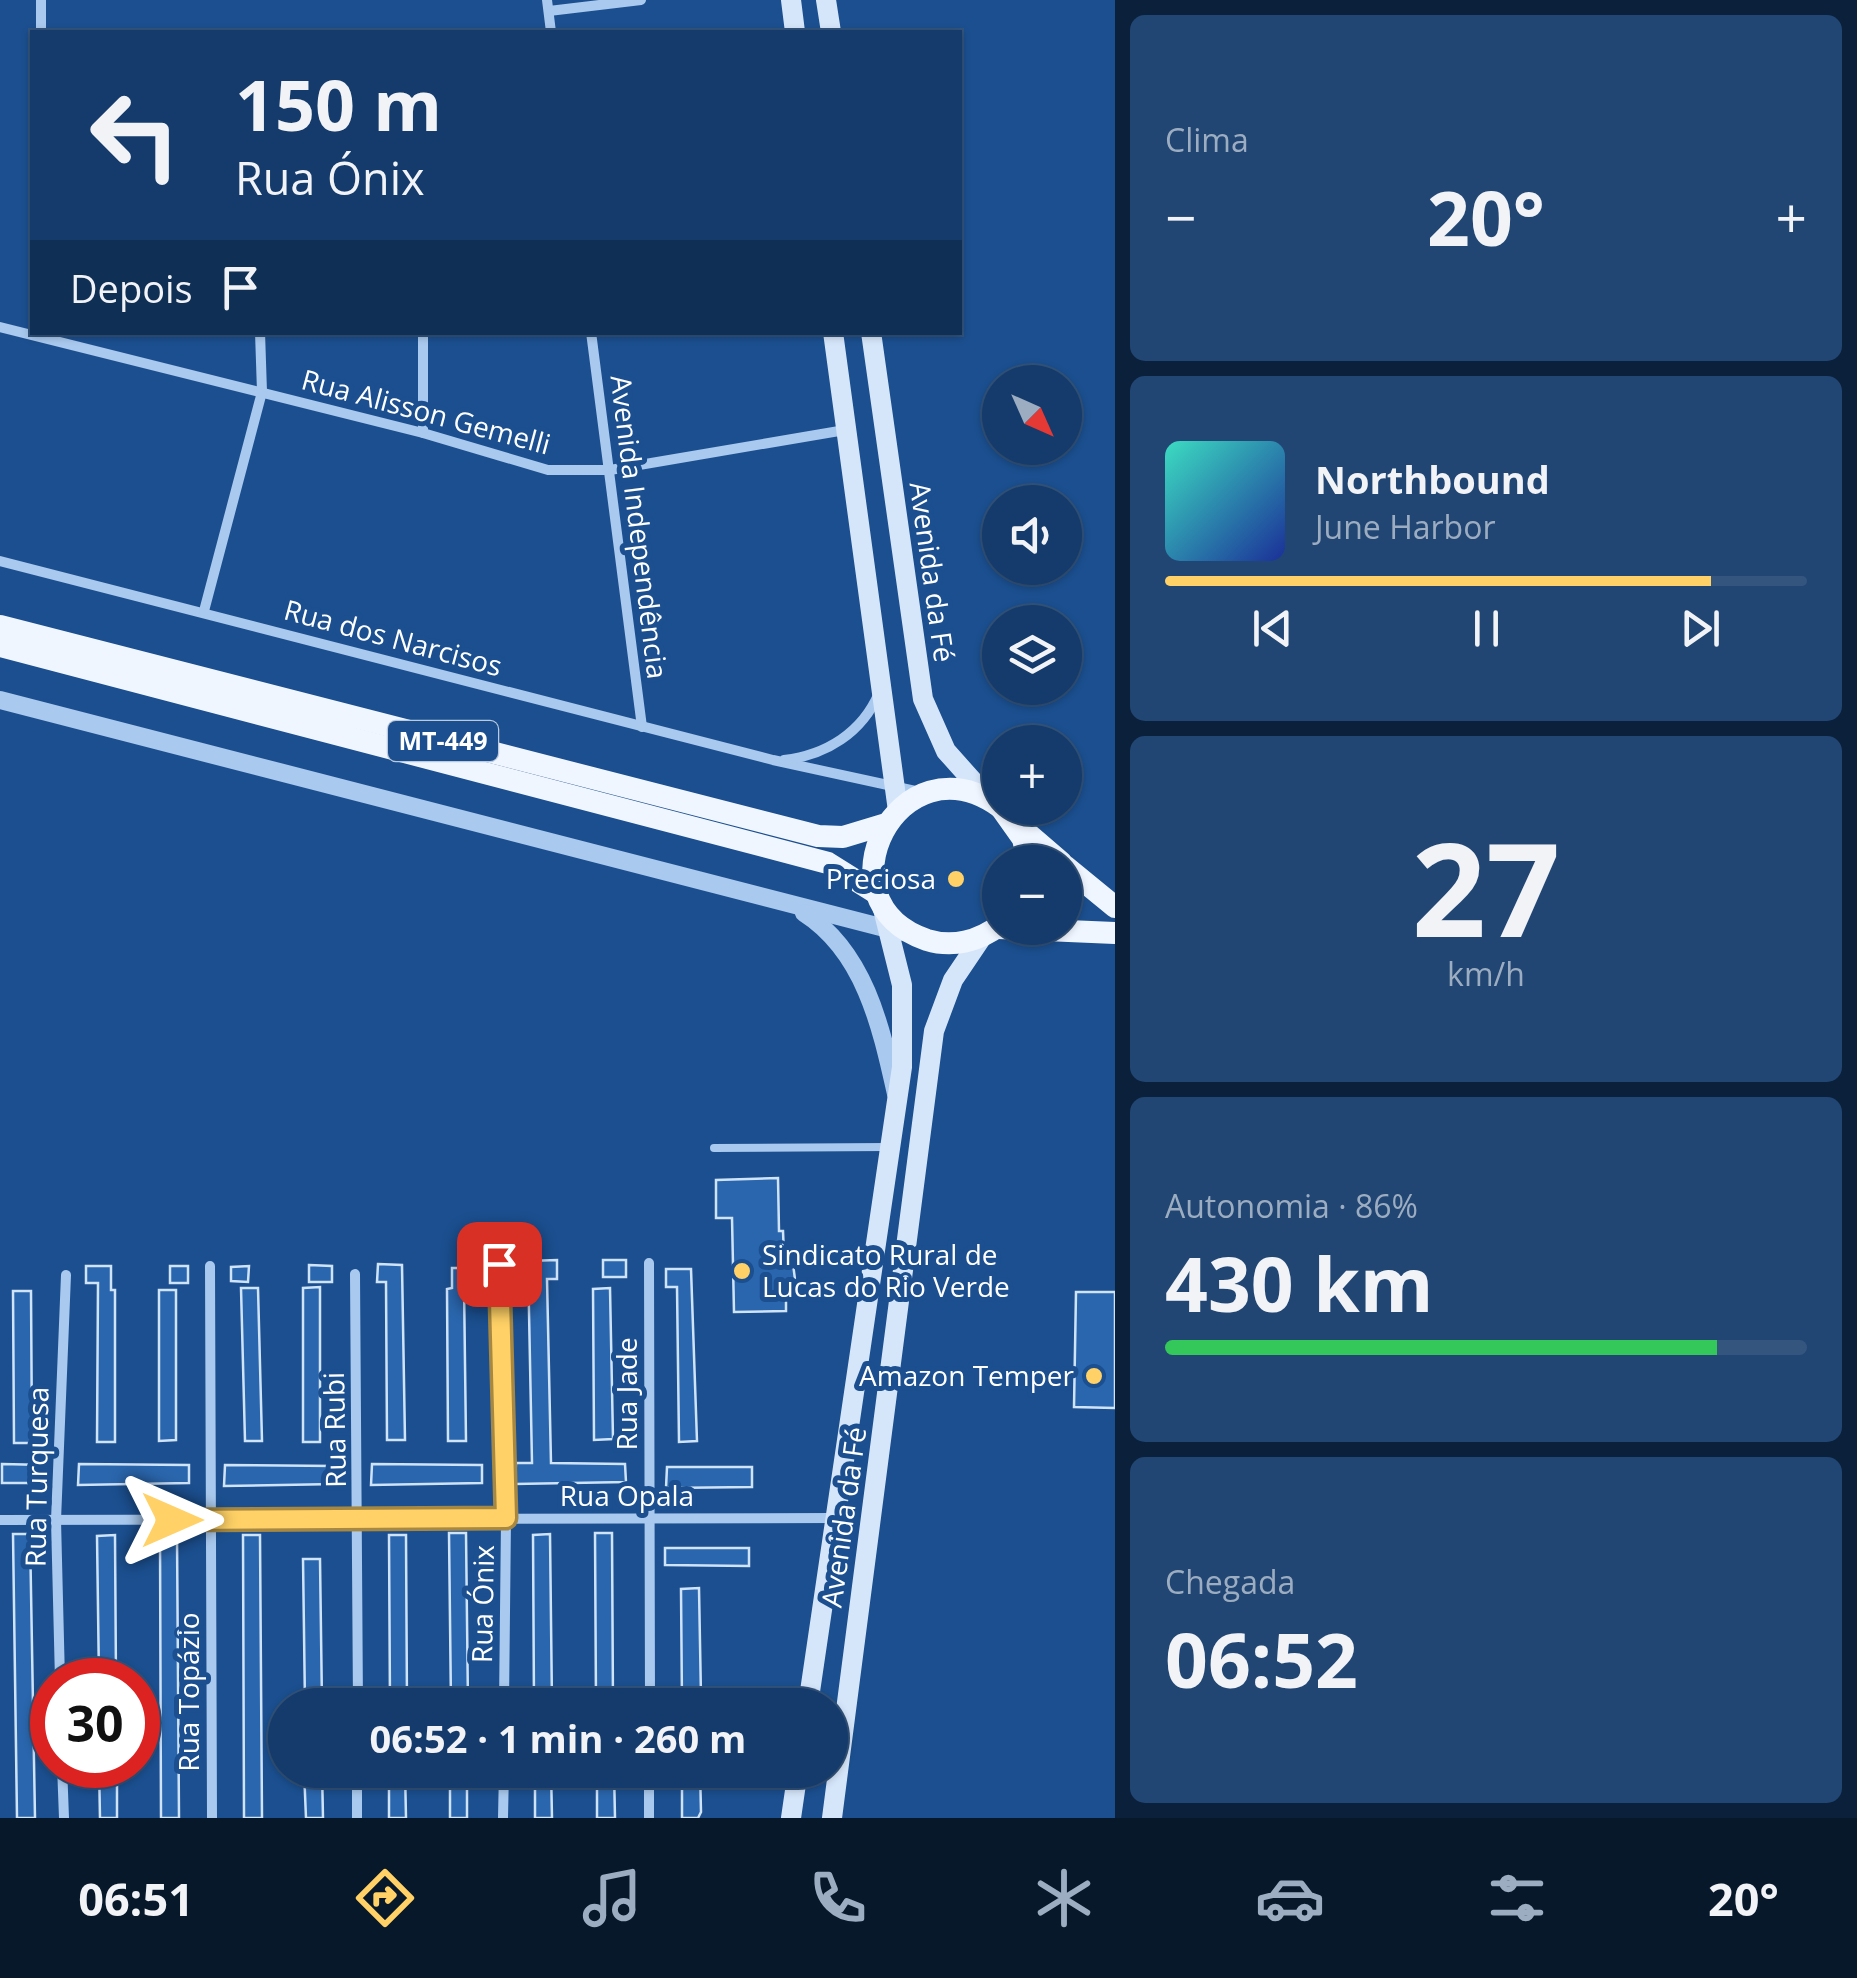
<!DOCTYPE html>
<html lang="pt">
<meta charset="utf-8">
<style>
body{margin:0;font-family:"Open Sans",sans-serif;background:#214673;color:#f1f3f6;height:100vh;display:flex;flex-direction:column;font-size:38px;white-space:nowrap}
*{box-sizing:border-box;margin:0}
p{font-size:32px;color:#9dadc1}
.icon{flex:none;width:55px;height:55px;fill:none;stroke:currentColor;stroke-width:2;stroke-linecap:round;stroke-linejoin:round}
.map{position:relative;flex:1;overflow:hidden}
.side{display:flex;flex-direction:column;gap:15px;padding:15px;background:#0b203b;width:742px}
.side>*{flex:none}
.top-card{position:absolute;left:30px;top:30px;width:932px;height:305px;border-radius:0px;box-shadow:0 2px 8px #0004,0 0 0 2px #33557e;background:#143b6b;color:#f1f3f6;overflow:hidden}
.needle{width:65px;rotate:135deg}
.controls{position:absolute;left:982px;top:365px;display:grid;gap:20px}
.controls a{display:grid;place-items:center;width:100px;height:100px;border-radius:50%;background:#143b6b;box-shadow:0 2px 8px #0004,0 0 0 2px #33557e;font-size:50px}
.speed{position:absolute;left:30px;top:1658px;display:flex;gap:20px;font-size:50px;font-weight:700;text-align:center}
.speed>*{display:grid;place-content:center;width:130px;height:130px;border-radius:50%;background:#143b6b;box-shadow:0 2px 8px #0004,0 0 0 2px #33557e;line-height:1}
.speed .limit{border:15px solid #d22;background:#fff;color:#111}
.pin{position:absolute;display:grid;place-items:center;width:85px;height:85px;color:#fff;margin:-42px;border-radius:20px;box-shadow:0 5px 15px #0006}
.me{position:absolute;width:110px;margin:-55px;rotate:90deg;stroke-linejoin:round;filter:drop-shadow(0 0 8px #0008)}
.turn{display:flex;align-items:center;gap:35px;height:210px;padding:0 40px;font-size:45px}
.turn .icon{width:130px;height:130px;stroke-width:2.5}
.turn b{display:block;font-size:70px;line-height:85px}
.then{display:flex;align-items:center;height:95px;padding:0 40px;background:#0003;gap:20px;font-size:38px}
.big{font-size:75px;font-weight:700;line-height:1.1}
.side .tile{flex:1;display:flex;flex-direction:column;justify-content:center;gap:15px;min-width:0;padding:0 35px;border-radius:15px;background:#214673}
.side .dial{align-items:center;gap:0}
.dial b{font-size:130px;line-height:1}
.song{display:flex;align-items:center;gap:30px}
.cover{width:120px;height:120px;border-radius:15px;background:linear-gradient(135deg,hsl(170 70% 55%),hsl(230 70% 35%))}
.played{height:10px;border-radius:5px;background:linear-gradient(90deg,#ffd166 85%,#33557e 85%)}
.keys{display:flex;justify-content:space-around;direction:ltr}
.heat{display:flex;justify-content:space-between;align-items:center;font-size:55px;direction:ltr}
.charge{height:15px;border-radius:8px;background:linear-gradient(90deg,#34c759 86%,#33557e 0)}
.trip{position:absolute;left:268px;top:1688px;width:580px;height:100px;border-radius:50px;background:#143b6b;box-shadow:0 2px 8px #0004,0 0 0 2px #33557e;font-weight:700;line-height:100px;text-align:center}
.dock{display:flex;height:160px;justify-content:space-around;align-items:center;background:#08182b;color:#9dadc1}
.dock .icon{width:70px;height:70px}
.dock .on{color:#ffd166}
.dock b{font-size:45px;color:#f1f3f6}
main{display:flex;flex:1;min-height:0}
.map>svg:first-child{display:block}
</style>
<main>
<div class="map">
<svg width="1115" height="1818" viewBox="0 0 1115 1818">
<rect width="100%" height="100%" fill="#1b4f8f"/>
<g fill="#2a66ad" stroke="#cfe3fa" stroke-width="2.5">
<polygon points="778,1178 779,1231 783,1231 784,1256 792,1256 797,1295 786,1295 786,1311 734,1312 732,1218 716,1218 716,1180"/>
<polygon points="557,1260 557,1279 547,1279 551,1463 625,1464 626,1482 515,1484 516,1463 532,1463 528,1261"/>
<rect x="603" y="1260" width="23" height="17"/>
<polygon points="378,1264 402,1265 405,1440 387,1440 386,1282 377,1282"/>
<polygon points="309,1265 332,1266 332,1282 309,1282"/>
<polygon points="86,1266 111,1266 111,1290 115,1290 115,1442 97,1442 98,1283 86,1283"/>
<rect x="170" y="1266" width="18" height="17"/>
<polygon points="249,1266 248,1282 231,1281 231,1267"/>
<polygon points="452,1268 475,1268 475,1284 464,1284 466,1441 448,1441 447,1289 452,1288"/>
<polygon points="666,1269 691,1269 697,1441 679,1442 677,1287 666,1287"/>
<polygon points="320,1287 320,1442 303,1442 303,1288"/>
<polygon points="241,1288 258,1288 262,1441 245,1441"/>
<polygon points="610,1288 613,1439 594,1440 593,1289"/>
<polygon points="159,1290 176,1290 176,1440 159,1441"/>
<polygon points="13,1291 31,1291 32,1443 14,1443"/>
<polygon points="1076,1292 1115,1292 1115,1408 1074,1407"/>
<polygon points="2,1464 45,1465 46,1483 2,1483"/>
<polygon points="79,1464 189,1465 189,1483 78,1485"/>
<polygon points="372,1464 482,1465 482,1483 371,1485"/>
<polygon points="225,1465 335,1466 335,1484 224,1486"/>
<polygon points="667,1467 752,1467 752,1487 666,1488"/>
<polygon points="449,1533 466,1533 468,1705 451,1705"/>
<polygon points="595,1533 612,1533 613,1705 596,1705"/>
<polygon points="13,1534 30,1534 35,1818 17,1818"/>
<polygon points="550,1534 552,1705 534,1705 533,1535"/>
<polygon points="115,1535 116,1680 99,1680 97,1536"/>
<polygon points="160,1535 177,1535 179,1818 161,1818"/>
<polygon points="243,1535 260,1535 262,1818 244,1818"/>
<polygon points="389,1535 406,1535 407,1705 390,1705"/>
<polygon points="665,1548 749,1548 749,1566 665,1565"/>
<polygon points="303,1559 320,1559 322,1705 305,1705"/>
<polygon points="699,1588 701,1697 699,1705 682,1705 681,1589"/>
<polygon points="99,1765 117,1765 117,1818 100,1818"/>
<polygon points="304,1770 322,1770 323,1818 306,1818"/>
<polygon points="389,1770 405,1770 406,1818 389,1818"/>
<rect x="450" y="1770" width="17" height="48"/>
<polygon points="535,1770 551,1770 552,1818 535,1818"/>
<polygon points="597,1770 614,1770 615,1818 597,1818"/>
<polygon points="700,1770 701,1812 698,1818 682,1818 682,1771"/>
</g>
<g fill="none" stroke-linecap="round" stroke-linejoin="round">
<polyline stroke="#a9c9ee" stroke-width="8" points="714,1148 888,1147"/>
<g stroke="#a9c9ee" stroke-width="10">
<polyline points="547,0 551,32"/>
<polyline points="549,11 641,0"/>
<polyline points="41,32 41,0"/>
<polyline points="0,327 423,433 548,470 610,470 845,430"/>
<polyline points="591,332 642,727"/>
<polyline points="423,433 423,332"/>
<polyline points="0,561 773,760 920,792"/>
<polyline points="204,611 262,392 260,332"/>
<path d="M784,760C826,755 862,733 879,693"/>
<polyline points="649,1263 650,1705"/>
<polyline points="499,1264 506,1519 504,1705"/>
<polyline points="210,1266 212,1818"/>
<polyline points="355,1274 358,1705"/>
<polyline points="0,1520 834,1518"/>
<polyline points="60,1680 56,1520 66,1275"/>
<polyline points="62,1765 64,1818"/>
<polyline points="357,1818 357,1770"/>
<polyline points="503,1818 504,1770"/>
<polyline points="649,1818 649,1770"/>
</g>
<g stroke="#a9c9ee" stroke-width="18">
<polyline points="0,700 900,932"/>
<path d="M804,913C865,952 881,1027 896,1094"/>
</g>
<g stroke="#d6e6fa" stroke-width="20">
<polyline points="791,0 795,32"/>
<polyline points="826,0 831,32"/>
<polyline points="833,332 898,811"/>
<polyline points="871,332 923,699 946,751 988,798"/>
<polyline points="808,1705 902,1067 902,985 882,905"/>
<polyline points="791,1818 798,1770"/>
<polyline points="832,1818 934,1031 953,980 982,937"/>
</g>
<g stroke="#f0f6ff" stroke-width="22">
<polyline points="0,626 818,836 843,837 886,824"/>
<polyline points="0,646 828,863 876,893"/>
<path d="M1000,807C899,734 814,902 927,940C953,948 979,941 1000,925"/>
<polyline points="1001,808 1023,839 1028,862"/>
<polyline points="1018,825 1061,862"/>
<polyline points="1065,866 1115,907"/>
<polyline points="998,928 1115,933"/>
</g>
</g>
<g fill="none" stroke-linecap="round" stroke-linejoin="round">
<g stroke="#a68842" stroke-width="25">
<polyline id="route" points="172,1520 506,1518 499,1264"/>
</g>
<use href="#route" stroke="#ffd166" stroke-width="18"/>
</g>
<g fill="#ffd166" stroke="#1b4f8f" stroke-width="4">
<circle cx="956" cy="879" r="10"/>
<circle cx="742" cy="1271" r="10"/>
<circle cx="1094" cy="1376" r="10"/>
</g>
<g text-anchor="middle" stroke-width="10" stroke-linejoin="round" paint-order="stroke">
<rect fill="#1b4f8f" stroke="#bbcadd" stroke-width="2.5" x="388" y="721" width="110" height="40" rx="8"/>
<g font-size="25" font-weight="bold" fill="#fff">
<text x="443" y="750">MT-449</text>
</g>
<g font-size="28" fill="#fff" stroke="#1b4f8f">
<text transform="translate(426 412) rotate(15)" y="10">Rua Alisson Gemelli</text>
<text transform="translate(639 527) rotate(83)" y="10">Avenida Independência</text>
<text transform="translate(932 572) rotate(82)" y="10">Avenida da Fé</text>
<text transform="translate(393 638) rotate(15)" y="10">Rua dos Narcisos</text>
<text transform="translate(627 1394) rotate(-90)" y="10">Rua Jade</text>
<text transform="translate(335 1430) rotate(-91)" y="10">Rua Rubi</text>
<text transform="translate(37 1477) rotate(-89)" y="10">Rua Turquesa</text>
<text x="627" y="1506">Rua Opala</text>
<text transform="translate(844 1517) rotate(-82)" y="10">Avenida da Fé</text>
<text transform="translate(483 1604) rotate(-89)" y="10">Rua Ónix</text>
<text transform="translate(189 1692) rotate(-90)" y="10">Rua Topázio</text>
</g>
<g font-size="28" fill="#fff" stroke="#1b4f8f" text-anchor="end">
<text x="936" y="889">Preciosa</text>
<text x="762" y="1265" text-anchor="start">Sindicato Rural de<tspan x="762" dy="32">Lucas do Rio Verde</tspan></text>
<text x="1074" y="1386">Amazon Temper</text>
</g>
</g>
</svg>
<div class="controls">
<a><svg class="needle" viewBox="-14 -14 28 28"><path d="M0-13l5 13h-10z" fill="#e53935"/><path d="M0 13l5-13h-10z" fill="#9dadc1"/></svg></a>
<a><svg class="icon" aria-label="sound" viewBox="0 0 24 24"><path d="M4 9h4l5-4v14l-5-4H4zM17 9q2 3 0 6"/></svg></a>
<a><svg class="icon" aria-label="layers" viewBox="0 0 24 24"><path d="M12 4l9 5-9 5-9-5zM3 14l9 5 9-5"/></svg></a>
<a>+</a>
<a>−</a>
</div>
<div class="speed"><div class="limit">30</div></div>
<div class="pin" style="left:499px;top:1264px;background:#d93025"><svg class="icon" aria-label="arrive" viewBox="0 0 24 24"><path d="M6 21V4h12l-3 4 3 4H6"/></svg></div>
<svg class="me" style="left:172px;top:1520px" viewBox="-20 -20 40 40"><path d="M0-17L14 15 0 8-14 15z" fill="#ffd166" stroke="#fff" stroke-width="4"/></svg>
<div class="trip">06:52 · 1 min · 260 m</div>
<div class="top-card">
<div class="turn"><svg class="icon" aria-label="left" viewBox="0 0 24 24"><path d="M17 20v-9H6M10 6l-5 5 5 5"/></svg><div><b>150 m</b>Rua Ónix</div></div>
<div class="then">Depois<svg class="icon" aria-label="arrive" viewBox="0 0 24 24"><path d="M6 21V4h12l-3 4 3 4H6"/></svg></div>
</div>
</div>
<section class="side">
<div class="tile"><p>Clima</p>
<div class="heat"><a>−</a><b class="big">20°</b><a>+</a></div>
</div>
<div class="tile">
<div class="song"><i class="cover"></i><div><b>Northbound</b><p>June Harbor</p></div></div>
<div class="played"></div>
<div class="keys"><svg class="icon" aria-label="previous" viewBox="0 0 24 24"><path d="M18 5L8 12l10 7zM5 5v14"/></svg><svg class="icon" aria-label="pause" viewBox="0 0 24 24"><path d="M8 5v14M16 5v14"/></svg><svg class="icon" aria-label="next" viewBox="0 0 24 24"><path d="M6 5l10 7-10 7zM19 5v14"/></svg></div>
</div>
<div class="tile dial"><b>27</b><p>km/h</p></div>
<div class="tile"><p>Autonomia · 86%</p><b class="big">430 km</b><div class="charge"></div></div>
<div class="tile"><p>Chegada</p><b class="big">06:52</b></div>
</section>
</main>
<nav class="dock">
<b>06:51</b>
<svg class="icon on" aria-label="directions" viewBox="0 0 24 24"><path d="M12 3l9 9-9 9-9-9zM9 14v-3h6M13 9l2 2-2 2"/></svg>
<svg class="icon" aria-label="music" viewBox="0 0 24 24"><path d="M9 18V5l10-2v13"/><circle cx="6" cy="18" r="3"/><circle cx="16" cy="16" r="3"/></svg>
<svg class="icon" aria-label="phone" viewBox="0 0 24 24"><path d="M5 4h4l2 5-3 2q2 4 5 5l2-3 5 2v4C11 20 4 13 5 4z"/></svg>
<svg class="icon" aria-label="climate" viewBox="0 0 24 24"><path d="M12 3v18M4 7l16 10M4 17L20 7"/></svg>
<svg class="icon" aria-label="car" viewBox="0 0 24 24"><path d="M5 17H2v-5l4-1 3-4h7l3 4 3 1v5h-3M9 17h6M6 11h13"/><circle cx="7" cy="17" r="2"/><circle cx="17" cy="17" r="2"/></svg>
<svg class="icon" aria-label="filters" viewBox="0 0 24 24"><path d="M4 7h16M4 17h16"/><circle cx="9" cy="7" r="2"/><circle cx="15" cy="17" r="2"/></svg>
<b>20°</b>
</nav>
